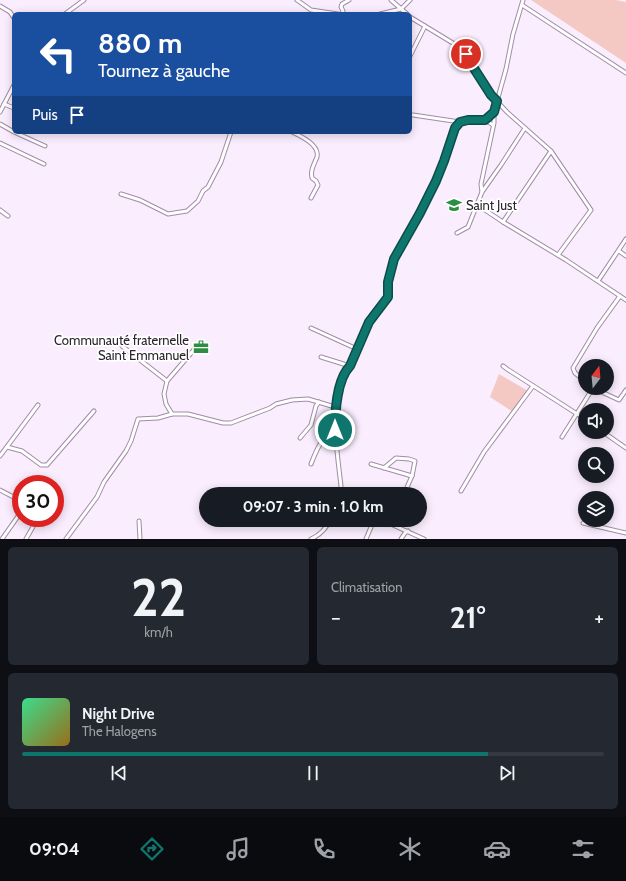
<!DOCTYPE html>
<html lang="fr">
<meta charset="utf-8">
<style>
body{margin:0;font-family:Cabin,sans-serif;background:#242831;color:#f1f3f6;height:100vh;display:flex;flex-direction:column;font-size:15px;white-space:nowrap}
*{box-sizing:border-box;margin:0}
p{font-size:13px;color:#9ea1a6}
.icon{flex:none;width:22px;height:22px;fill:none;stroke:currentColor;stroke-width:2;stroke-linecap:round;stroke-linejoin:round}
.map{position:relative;height:539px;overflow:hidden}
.details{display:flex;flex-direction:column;gap:8px;padding:8px;background:#0d0f14;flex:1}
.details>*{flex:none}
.hud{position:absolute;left:12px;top:12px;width:400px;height:122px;border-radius:6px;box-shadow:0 2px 10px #0003;background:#1a4fa0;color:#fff;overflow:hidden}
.needle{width:26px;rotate:16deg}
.buttons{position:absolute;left:578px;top:359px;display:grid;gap:8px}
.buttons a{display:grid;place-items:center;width:36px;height:36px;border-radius:50%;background:#171b24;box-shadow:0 2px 10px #0003;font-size:20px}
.speed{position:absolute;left:12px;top:475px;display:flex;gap:8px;font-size:20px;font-weight:700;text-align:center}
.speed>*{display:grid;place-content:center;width:52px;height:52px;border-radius:50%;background:#171b24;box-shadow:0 2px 10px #0003;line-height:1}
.speed .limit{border:6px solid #d22;background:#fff;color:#111}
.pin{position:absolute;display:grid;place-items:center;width:34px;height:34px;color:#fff;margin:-17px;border:2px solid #fff;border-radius:50%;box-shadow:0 1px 4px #0007}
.me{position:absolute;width:44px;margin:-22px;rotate:0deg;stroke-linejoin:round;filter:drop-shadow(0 0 3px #0008)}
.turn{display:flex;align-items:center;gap:14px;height:84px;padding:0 20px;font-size:18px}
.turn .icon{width:52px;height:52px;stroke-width:2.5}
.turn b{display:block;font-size:28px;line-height:34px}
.then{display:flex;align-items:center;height:38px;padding:0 20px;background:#0003;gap:8px;font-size:15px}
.big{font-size:30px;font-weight:700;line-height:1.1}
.details .widget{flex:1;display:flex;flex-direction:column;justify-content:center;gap:6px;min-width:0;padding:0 14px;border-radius:6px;background:#242831}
.details .dial{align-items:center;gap:0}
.dial b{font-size:52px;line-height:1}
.song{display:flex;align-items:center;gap:12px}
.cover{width:48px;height:48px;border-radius:6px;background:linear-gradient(135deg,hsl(150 70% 55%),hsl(40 70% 35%))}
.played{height:4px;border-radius:2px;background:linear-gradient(90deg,#0f766e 80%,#363941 80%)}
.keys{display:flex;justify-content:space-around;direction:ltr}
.heat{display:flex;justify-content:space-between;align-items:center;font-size:22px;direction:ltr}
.details .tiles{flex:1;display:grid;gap:8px;grid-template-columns:1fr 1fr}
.widget:last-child{grid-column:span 2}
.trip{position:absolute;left:199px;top:487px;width:228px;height:40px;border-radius:20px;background:#171b24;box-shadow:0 2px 10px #0003;font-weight:700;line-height:40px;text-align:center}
.tab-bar{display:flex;height:64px;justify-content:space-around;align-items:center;background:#090b0e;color:#9ea1a6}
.tab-bar .icon{width:28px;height:28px}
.tab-bar .active{color:#0f766e}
.tab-bar b{font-size:18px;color:#f1f3f6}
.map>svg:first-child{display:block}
</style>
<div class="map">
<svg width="626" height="539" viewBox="0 0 626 539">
<rect width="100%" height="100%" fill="#faedfe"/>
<g fill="#f4c9c4">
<polygon points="531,0 616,0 626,2 626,63"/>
<polygon points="499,374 528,391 513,412 490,397"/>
</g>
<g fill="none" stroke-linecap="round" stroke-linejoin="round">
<g stroke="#a08da6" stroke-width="5">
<g id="minor">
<polyline points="297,0 311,10 338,14"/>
<polyline points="391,0 407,14"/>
<polyline points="522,5 626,73"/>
<polyline points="0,6 10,12 14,18"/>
<polyline points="65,14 84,0"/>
<polyline points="342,14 343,11 341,7 342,4 349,0"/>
<polyline points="380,14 401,9 410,0"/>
<polyline points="410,17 461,48 491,95 507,112 551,151 591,210 558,255"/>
<polyline points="410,56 425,26"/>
<polyline points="4,104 14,108"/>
<polyline points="0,112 14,85"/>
<polyline points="413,115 460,122 468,120 485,120 493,125"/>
<polyline points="485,120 494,112"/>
<polyline points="0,124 14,132 45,146"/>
<path d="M292,132C301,136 320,145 317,157C314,165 310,170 312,178L316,181L318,185L311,198"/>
<polyline points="0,143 44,164"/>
<polyline points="482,192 481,184 494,123 494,112 506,69 513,34 523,0"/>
<polyline points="121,194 140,200 168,214 187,211 198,201 203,191 208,187 221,162 231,132"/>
<polyline points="476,204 503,222 566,260 626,300"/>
<polyline points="0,210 8,216"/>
<polyline points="503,222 551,151"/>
<polyline points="457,233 468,227 482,192 501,165 525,128"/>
<polyline points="619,251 626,256"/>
<polyline points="598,281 626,239"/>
<polyline points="311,328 357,349"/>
<polyline points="122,346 167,381"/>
<polyline points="321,357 350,366"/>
<polyline points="503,366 507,369 585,419"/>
<polyline points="585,381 575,373 573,368 597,328 620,296"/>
<polyline points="593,388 619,400 626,390"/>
<polyline points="172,414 166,404 164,394 167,381 198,345"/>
<polyline points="603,432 626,448"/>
<polyline points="562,437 593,388"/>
<polyline points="300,438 311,425 316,406 319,402"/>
<polyline points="7,447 22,451 41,465 47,465 94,411"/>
<polyline points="0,456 38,405"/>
<path d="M311,464C316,451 322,436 335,430"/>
<polyline points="371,464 412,476"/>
<polyline points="384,468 396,458 409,459 415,461 412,476 404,494"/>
<polyline points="0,490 21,501"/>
<polyline points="461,491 484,452 533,386"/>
<path d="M339,494L341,486C337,450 330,414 343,379C345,374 346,370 350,366L369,322L388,297V283L394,259L420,213L444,161L455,128L460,122"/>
<polyline points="379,520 384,521 424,539"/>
<polyline points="139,521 140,539"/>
<polyline points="583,523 626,533"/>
<polyline points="399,527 405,520"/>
<polyline points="2,539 21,512"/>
<polyline points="26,539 38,518"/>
<polyline points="66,539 97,497 104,482 126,451 131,441 138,419 158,418 172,414 188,414 223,423 231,423 270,408 276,404 292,400 308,399 335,407"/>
<path d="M311,539C320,535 326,529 330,520"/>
<polyline points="366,539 374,520"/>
<polyline points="401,539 405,533 408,531"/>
</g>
</g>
<use href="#minor" stroke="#fff" stroke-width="3"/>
</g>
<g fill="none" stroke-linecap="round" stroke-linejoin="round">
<g stroke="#0a4d48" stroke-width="10">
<path id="route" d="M335,430C335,412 337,379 350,366L369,322L388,297V282L394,259L420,213L436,181L444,161L455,128L460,122L468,120H485L494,112L497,101L491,95L468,59L466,54"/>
</g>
<use href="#route" stroke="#0f766e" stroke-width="7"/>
</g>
<defs>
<g id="school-bare" transform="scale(1.2)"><path d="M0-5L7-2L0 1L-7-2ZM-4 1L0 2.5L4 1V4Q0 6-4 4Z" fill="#2c8e42" stroke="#fff" stroke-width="2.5" paint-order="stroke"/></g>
<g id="office-bare" transform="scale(1.2)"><path d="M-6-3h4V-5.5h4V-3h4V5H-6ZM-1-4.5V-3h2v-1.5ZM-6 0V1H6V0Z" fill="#2c8e42" stroke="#fff" stroke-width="2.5" paint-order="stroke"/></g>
</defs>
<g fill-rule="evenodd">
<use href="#school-bare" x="454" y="205"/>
<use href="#office-bare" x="201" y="347"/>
</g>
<g text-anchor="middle" stroke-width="3.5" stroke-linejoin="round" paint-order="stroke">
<g font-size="13" fill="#2b232d" stroke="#fff" text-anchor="start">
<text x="466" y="210">Saint Just</text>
<text x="189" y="345" text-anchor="end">Communauté fraternelle<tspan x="189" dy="15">Saint Emmanuel</tspan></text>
</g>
</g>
</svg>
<div class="buttons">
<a><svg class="needle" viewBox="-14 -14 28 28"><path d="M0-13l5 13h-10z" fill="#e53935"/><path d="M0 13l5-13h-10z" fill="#9ea1a6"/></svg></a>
<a><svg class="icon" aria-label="sound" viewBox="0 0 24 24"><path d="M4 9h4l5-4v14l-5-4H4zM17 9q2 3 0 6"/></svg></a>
<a><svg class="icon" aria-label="search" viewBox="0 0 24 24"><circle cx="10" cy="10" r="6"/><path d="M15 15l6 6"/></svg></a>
<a><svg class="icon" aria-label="layers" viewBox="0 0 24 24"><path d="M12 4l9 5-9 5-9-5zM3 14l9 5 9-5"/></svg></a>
</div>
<div class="speed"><div class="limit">30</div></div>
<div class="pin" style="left:466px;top:54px;background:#d93025"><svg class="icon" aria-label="arrive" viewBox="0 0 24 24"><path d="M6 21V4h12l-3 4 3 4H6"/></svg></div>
<svg class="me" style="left:335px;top:430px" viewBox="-20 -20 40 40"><circle r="17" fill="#0f766e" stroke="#fff" stroke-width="3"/><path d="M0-11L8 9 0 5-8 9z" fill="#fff"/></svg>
<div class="trip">09:07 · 3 min · 1.0 km</div>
<div class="hud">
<div class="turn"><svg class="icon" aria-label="left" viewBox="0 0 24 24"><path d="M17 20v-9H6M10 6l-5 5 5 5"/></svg><div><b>880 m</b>Tournez à gauche</div></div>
<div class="then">Puis<svg class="icon" aria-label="arrive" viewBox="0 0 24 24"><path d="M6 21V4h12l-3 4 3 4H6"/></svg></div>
</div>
</div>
<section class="details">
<div class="tiles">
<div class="widget dial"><b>22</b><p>km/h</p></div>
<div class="widget"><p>Climatisation</p>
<div class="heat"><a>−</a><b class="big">21°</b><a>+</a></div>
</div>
<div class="widget">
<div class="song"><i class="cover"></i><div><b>Night Drive</b><p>The Halogens</p></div></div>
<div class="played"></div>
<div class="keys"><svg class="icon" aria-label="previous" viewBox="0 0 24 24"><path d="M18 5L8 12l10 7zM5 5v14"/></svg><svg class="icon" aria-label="pause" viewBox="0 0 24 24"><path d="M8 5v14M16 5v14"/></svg><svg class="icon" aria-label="next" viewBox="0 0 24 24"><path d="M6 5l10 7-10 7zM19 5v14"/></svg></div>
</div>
</div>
</section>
<nav class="tab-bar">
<b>09:04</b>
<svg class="icon active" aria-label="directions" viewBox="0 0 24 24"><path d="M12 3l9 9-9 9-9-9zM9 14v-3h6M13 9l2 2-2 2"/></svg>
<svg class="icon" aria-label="music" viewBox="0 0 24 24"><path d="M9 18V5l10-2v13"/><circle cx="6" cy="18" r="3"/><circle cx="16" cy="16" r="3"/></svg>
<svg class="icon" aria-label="phone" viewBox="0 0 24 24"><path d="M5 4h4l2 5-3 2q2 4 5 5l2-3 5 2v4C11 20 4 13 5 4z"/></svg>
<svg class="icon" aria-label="climate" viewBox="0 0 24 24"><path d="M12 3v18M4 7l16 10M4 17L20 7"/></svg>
<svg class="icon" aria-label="car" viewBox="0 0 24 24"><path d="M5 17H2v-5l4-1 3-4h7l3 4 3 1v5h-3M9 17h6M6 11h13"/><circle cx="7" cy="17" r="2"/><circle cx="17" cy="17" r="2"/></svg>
<svg class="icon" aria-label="filters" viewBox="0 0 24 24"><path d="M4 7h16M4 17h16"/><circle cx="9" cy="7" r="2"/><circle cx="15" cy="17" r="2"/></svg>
</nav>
